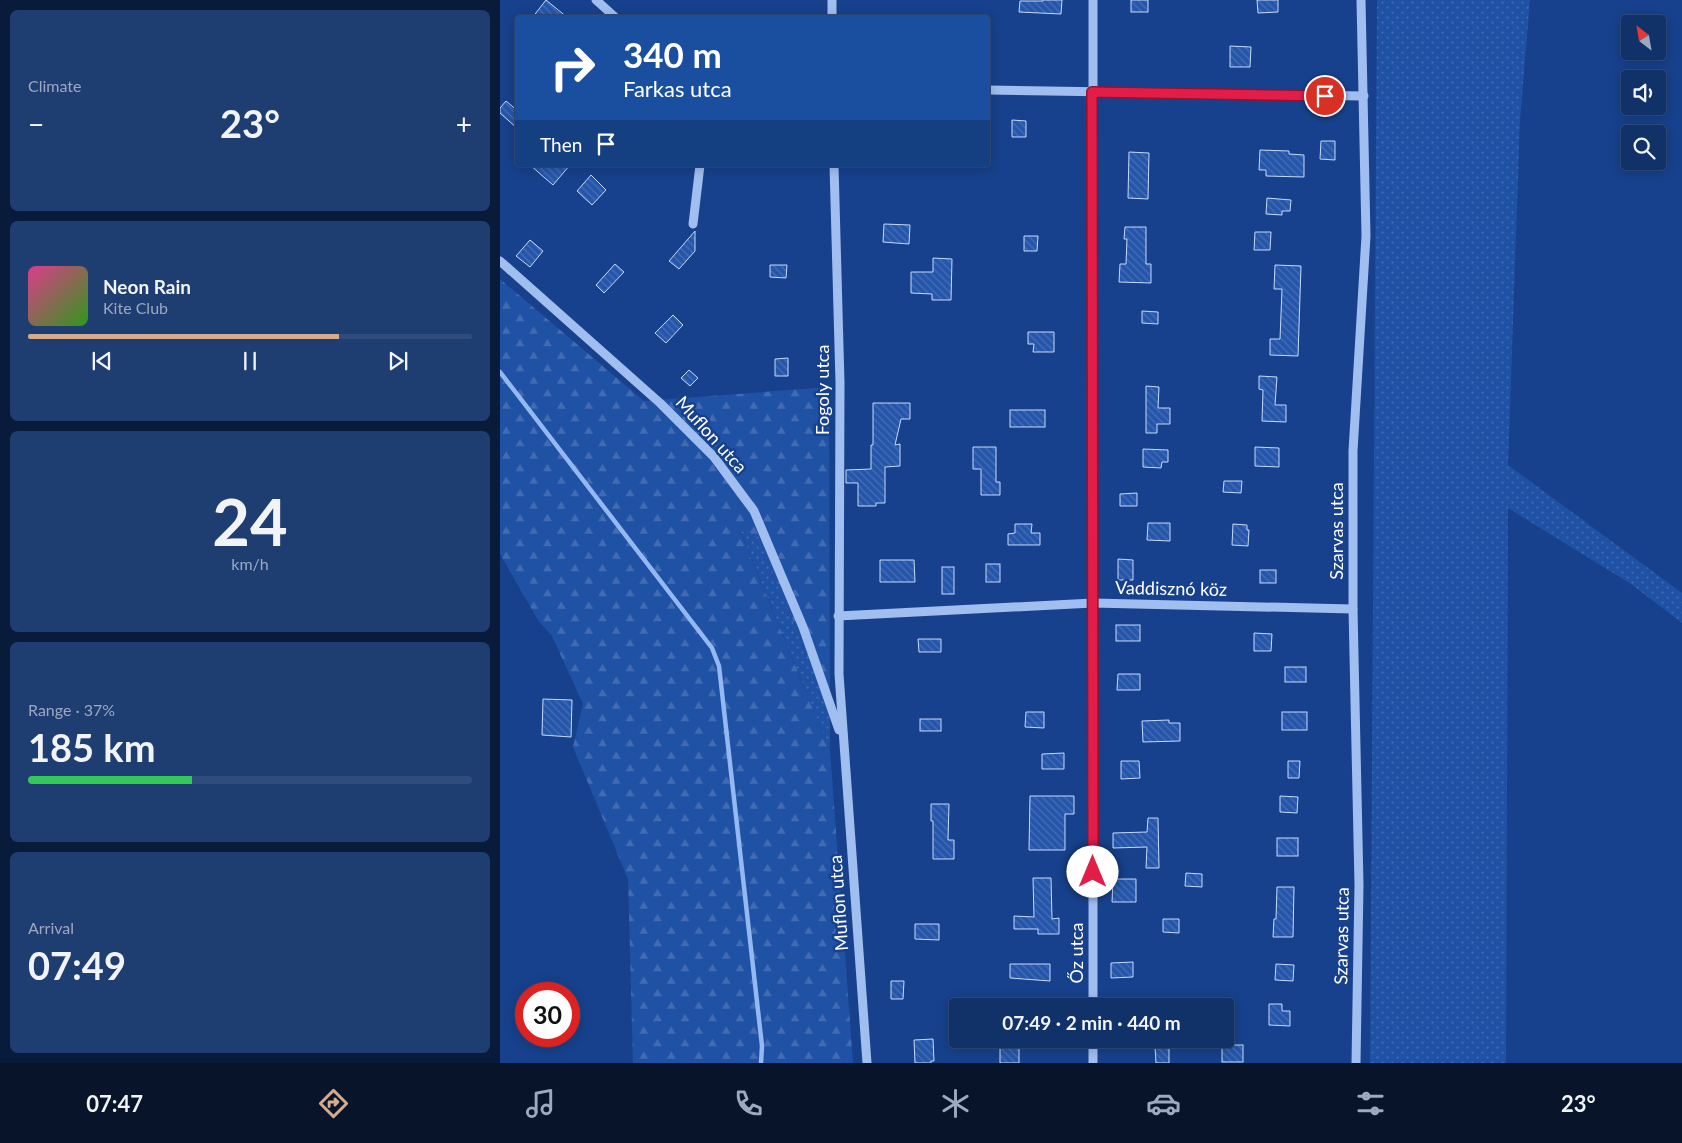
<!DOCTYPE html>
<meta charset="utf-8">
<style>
body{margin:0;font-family:Lato,sans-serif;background:#1e3d71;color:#f1f3f6;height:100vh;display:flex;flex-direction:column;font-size:19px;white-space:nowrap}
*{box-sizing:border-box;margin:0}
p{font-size:16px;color:#9ca9c0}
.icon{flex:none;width:28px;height:28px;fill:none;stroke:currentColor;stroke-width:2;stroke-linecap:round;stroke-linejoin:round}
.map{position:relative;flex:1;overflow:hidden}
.details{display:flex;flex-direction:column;gap:10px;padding:10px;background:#091b3a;width:500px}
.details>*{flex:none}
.hud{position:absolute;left:15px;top:15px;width:475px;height:152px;border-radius:5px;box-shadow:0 2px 12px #0003,0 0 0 1px #304c7d;background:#1a4fa0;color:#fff;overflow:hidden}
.needle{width:32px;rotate:329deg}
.fabs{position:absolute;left:1121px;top:15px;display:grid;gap:10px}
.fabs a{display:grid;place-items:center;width:45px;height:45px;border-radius:5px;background:#113169;box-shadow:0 2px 12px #0003,0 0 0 1px #304c7d;font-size:25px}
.speed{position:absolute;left:15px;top:982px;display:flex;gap:10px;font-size:25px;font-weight:700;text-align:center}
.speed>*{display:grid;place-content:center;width:65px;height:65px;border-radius:50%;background:#113169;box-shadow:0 2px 12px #0003,0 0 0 1px #304c7d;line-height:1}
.speed .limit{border:8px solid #d22;background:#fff;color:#111}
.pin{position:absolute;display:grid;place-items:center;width:42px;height:42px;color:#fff;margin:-21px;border:2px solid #fff;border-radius:50%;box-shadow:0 1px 5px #0007}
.me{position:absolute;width:55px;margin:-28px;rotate:0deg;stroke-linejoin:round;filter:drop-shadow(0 0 4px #0008)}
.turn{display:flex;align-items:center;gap:18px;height:105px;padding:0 25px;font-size:22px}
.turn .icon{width:65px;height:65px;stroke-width:2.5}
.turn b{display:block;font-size:35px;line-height:42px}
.then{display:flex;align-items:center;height:48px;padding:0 25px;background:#0003;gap:10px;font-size:19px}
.big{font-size:38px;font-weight:700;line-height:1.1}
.details .card{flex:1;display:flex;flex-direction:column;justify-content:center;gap:8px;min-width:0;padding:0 18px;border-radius:8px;background:#1e3d71}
.details .dial{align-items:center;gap:0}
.dial b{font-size:65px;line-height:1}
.song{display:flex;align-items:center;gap:15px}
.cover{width:60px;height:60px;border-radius:8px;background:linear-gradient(135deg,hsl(330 70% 55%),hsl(110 70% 35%))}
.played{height:5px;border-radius:2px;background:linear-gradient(90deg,#d6ab8b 70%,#304c7d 70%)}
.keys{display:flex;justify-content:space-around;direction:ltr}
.heat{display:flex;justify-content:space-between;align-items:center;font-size:28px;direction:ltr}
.charge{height:8px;border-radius:4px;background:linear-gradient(90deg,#34c759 37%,#304c7d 0)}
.trip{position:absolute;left:449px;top:998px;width:285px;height:50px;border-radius:5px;background:#113169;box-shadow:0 2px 12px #0003,0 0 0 1px #304c7d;font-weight:700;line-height:50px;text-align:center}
.tabs{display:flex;height:80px;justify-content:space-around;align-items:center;background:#07142a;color:#9ca9c0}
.tabs .icon{width:35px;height:35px}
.tabs .on{color:#d6ab8b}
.tabs b{font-size:22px;color:#f1f3f6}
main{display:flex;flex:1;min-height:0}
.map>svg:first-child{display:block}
</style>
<main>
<section class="details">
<div class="card"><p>Climate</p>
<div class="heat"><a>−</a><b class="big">23°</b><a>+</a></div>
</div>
<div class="card">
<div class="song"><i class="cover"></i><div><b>Neon Rain</b><p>Kite Club</p></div></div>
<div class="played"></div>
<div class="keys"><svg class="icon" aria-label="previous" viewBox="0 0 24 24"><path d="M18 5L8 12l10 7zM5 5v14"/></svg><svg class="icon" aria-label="pause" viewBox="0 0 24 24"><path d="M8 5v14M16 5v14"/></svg><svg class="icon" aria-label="next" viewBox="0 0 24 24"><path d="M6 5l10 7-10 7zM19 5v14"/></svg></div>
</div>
<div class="card dial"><b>24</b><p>km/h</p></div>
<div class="card"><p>Range · 37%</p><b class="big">185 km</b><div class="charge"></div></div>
<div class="card"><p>Arrival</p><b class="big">07:49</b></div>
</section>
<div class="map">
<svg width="1182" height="1063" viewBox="0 0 1182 1063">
<defs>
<pattern id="grass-dots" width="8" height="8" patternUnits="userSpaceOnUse" patternTransform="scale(1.25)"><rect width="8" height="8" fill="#1f51a5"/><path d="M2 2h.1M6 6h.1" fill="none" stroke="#416bb2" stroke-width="1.8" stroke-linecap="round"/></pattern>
<pattern id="forest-firs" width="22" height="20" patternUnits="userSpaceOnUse" patternTransform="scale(1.25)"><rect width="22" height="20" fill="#1f51a5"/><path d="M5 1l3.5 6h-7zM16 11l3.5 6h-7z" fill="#416bb2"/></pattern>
<pattern id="building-back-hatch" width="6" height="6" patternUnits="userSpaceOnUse" patternTransform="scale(1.25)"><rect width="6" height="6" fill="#2556aa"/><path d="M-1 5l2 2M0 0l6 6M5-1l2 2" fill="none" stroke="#466fb7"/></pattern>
</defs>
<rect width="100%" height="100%" fill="#17418c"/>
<g fill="url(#grass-dots)">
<polygon points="877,0 1030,0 1020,120 1008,465 1182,593 1182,623 1131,584 1008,508 1006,1063 870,1063"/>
<polygon points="240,530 257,534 330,709 330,750"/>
</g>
<polygon fill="url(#forest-firs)" points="0,279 144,401 329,387 330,709 257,535 240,531 330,750 353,1063 133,1063 128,879 73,747 83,704 52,636 38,620 0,554"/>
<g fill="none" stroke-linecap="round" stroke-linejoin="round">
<polyline stroke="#93b8f2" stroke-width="4.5" points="0,372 212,648 219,666 262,1046 261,1063"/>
</g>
<g fill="url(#building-back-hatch)" stroke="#c7dafb">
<polygon points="46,0 68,18 32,18"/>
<polygon points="543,0 562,0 561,14 519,12 520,1 543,1"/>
<rect x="631" y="0" width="17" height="12"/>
<polygon points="757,0 778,0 778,12 758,13"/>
<polygon points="730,46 751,47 750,67 730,67"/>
<polygon points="6,101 18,111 18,129 0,113 0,108"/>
<polygon points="512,120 526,121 526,137 512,137"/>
<polygon points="821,141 835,141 835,160 820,159"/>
<polygon points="760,150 789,151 789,154 804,155 804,177 766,176 766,170 759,170"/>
<polygon points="629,152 649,153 648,199 628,198"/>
<polygon points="30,165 70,165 53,185"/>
<polygon points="91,175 106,190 92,205 77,191"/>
<polygon points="767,198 791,200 790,211 782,211 782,215 766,214"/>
<polygon points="384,224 410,225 409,244 383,242"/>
<polygon points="625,227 646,227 646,264 651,264 651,283 619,282 620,264 626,264 627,239 624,239"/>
<polygon points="195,231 195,251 179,269 169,261"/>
<polygon points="755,232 771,232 770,250 754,250"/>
<polygon points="524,236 538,236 537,251 524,251"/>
<polygon points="30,240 43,251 30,267 16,256"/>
<polygon points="433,258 452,259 451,300 432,300 432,294 411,293 411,272 433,272"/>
<polygon points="115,264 124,272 104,293 96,285"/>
<polygon points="270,265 287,265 286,278 270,277"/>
<polygon points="775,265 801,266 798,356 770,355 770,339 780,339 782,289 774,289"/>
<polygon points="642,311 658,312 658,324 642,323"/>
<polygon points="173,315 183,325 166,343 155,333"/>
<polygon points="528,332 554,332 554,352 533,352 534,344 528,344"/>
<polygon points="288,358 288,376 275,376 275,359"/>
<polygon points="189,370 198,378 190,386 181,378"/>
<polygon points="759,376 777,377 775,405 786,405 786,422 762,421 763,390 759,389"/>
<polygon points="646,386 659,387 658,408 670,408 670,424 657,424 657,433 646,433"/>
<polygon points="373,403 410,403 410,419 401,419 395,445 400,444 400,466 385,467 385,503 376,503 376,506 358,506 358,483 346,483 346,470 371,469 371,445 373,445"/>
<rect x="510" y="410" width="35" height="17"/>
<polygon points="473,447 496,447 496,482 500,482 500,495 481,495 481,469 473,469"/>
<polygon points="755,447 779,448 779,467 755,466"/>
<polygon points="643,449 668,450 668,462 662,462 661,468 643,467"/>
<polygon points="724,481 742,481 741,493 723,492"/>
<polygon points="637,493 637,506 620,506 620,494"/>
<polygon points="648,523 670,523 670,541 647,540"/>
<polygon points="515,524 532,524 531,533 540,533 540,545 508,545 508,534 515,533"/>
<polygon points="733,524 747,525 747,530 749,530 748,546 732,545"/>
<polygon points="618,559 633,560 633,580 618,580"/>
<polygon points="380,560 414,560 415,582 380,582"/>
<rect x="486" y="564" width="14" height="18"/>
<rect x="442" y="567" width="12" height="27"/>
<rect x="760" y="570" width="16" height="13"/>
<rect x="616" y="625" width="24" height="16"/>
<polygon points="754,633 772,634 771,651 754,651"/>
<polygon points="418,639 441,639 441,652 419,652"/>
<rect x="785" y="667" width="21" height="15"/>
<polygon points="618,674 640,674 640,690 617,690"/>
<polygon points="43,699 72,700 71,737 42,735"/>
<polygon points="526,712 544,712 544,728 525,727"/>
<rect x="782" y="712" width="25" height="18"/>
<rect x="420" y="719" width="21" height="12"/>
<polygon points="669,720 669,723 680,723 680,741 643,742 642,721"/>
<polygon points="564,753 564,769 542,769 542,754"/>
<polygon points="621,761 639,761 640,778 621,779"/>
<polygon points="788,761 800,761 799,778 788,778"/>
<polygon points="530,796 574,796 574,814 565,814 565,850 529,850"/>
<polygon points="780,796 798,797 797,813 780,812"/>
<polygon points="431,804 449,804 448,840 454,840 454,859 433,859 433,821 431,821"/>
<polygon points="648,818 658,818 659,868 646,868 647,847 613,848 613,833 647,832"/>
<rect x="777" y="838" width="21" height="18"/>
<polygon points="686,873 702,874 702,887 685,886"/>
<polygon points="533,878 551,878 552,919 559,918 559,934 538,934 538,929 514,929 514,916 534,917"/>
<polygon points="613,879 636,879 636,902 612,902"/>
<polygon points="777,887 794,887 793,937 773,937 774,919 776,919"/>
<polygon points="663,919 679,919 679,933 663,932"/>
<polygon points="415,924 439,924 439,940 415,939"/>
<polygon points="633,962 633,977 611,978 611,963"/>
<polygon points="510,964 550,964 550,981 510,978"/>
<polygon points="776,964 794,965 793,981 775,980"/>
<polygon points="391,981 404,981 403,999 391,999"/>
<polygon points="769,1004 782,1004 782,1011 790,1011 790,1026 769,1025"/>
<polygon points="433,1039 434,1061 431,1061 431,1063 415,1063 414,1040"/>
<rect x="722" y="1045" width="21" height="17"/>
<polygon points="669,1046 669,1063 656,1063 655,1047"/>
<rect x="500" y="1048" width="19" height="15"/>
</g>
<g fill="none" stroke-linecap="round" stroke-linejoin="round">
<g stroke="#a0beef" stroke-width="9">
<polyline points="96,0 116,18"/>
<polyline points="332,18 332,0"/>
<polyline points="488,90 864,96"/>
<polyline points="334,165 340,383 339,674 367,1063"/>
<polyline points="193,224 200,165"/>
<polyline points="0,261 160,403 214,457 254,511 303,627 339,730"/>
<polyline points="338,616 593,603 853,609"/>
<polyline points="593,1006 593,0"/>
<polyline points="593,1063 593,1039"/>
<polyline points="856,1063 859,885 853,609 853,451 866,236 861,0"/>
</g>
</g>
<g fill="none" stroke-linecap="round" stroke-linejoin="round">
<g stroke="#92132f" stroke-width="12">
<polyline id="route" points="593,872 592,92 825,96"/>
</g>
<use href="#route" stroke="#e11d48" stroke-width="9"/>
</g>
<g text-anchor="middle" stroke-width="5" stroke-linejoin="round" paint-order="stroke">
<g font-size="18" fill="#fff" stroke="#17418c">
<text transform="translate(323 390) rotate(-90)" y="6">Fogoly utca</text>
<text transform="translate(211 435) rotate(48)" y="6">Muflon utca</text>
<text transform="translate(837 531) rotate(-90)" y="6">Szarvas utca</text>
<text transform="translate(671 589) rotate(1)" y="6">Vaddisznó köz</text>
<text transform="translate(339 903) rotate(-94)" y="6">Muflon utca</text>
<text transform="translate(842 936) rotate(-89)" y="6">Szarvas utca</text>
<text transform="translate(577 953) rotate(-90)" y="6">Őz utca</text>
</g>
</g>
</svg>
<div class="fabs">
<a><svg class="needle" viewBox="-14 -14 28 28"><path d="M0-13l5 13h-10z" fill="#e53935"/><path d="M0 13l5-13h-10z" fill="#9ca9c0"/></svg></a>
<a><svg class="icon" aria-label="sound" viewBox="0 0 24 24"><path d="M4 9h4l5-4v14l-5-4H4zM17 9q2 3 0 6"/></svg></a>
<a><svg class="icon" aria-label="search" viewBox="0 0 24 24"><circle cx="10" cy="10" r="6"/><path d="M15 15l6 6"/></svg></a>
</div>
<div class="speed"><div class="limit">30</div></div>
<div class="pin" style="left:825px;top:96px;background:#d93025"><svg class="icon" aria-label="arrive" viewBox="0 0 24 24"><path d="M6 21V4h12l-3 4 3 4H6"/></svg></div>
<svg class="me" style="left:593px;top:872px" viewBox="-20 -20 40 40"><circle r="19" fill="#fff"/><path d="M0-13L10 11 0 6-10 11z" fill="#e11d48"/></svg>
<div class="trip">07:49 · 2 min · 440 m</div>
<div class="hud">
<div class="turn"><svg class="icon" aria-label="right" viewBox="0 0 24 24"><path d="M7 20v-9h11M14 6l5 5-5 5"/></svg><div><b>340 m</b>Farkas utca</div></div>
<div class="then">Then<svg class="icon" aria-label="arrive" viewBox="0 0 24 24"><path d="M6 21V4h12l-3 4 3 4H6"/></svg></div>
</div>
</div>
</main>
<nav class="tabs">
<b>07:47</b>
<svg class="icon on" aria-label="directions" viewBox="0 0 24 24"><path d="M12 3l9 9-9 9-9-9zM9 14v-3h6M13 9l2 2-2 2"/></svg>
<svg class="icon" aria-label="music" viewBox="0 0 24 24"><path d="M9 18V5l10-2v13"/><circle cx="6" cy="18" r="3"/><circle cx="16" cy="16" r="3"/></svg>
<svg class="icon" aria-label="phone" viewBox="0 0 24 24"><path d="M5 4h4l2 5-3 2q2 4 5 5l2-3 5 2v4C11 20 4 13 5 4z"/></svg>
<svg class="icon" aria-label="climate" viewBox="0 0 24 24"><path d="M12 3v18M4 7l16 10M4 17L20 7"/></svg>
<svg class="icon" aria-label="car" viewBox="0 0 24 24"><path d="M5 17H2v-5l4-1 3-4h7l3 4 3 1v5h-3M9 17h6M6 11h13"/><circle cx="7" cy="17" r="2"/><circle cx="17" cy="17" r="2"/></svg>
<svg class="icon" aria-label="filters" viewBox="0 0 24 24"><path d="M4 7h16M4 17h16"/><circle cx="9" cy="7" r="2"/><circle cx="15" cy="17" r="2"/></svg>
<b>23°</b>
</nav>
